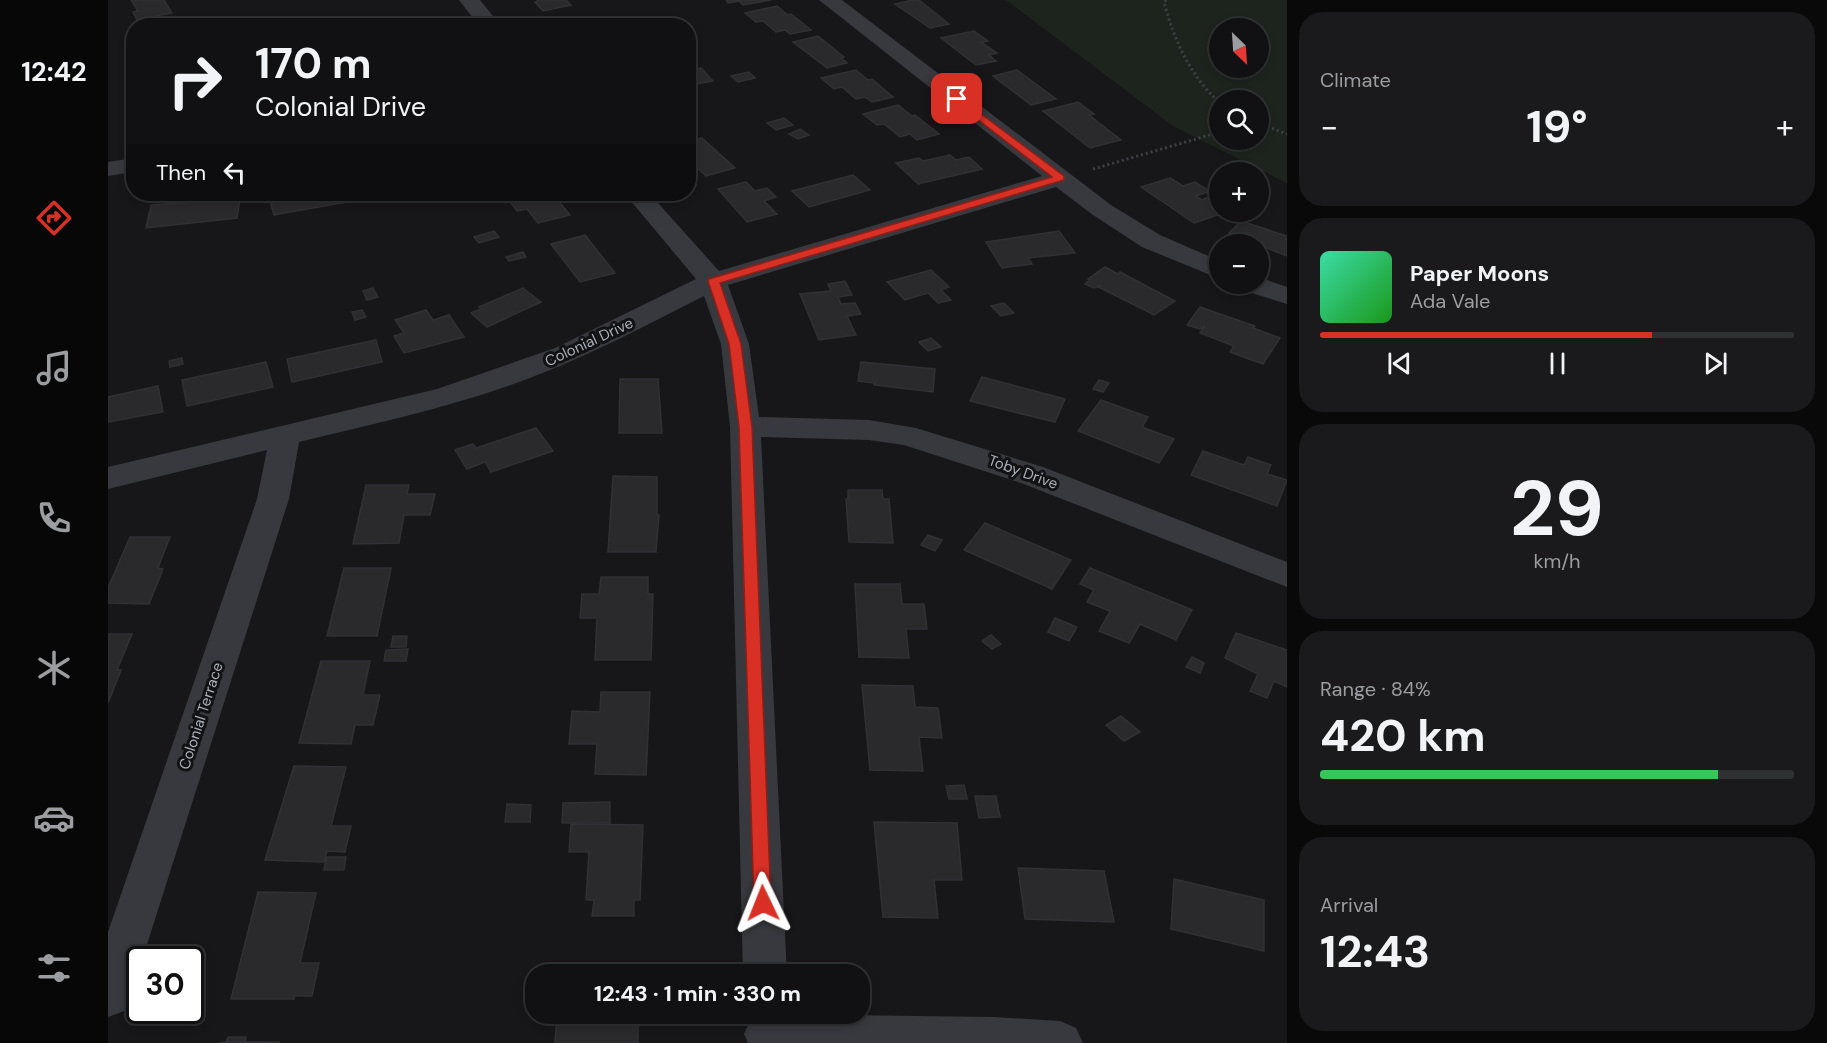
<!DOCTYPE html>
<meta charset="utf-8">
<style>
body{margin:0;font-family:"DM Sans",sans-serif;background:#1a1a1c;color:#f1f3f6;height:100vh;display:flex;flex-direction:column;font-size:22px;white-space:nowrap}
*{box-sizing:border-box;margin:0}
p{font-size:20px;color:#9c9da0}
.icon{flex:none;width:33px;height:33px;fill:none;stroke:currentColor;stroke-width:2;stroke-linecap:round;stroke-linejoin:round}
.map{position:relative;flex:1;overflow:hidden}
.sheet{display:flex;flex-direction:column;gap:12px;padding:12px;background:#09090a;width:540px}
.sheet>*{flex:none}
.banner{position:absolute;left:18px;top:18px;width:570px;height:183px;border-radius:24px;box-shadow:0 3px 9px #0003,0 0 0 2px #303133;background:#111113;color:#f1f3f6;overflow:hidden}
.needle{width:39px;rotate:155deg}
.tools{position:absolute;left:1101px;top:18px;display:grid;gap:12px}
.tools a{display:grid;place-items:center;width:60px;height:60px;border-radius:50%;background:#111113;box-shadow:0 3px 9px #0003,0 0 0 2px #303133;font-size:30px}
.speed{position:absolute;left:18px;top:946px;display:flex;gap:12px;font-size:30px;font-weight:700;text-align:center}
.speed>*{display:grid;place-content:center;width:78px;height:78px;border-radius:50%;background:#111113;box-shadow:0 3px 9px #0003,0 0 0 2px #303133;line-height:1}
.speed .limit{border:3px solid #111;border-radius:9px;background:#fff;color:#111}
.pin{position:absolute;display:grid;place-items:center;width:51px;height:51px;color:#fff;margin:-26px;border-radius:12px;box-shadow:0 3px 9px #0006}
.me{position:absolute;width:66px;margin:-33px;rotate:358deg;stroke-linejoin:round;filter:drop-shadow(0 0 4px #0008)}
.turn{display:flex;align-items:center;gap:21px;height:126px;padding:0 30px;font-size:27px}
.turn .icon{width:78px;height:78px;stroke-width:2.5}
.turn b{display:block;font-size:42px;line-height:51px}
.then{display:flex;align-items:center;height:57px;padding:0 30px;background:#0003;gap:12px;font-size:22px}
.big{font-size:45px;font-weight:700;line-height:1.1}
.sheet .card{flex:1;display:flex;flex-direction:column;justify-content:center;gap:9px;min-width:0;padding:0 21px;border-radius:24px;background:#1a1a1c}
.sheet .dial{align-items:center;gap:0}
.dial b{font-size:78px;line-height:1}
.song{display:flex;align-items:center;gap:18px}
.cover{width:72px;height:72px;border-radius:9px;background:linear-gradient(135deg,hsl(160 70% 55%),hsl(120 70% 35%))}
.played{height:6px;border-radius:3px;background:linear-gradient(90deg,#d93025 70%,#303133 70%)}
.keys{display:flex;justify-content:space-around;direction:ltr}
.heat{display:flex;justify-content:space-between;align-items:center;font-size:33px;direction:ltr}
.charge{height:9px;border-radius:4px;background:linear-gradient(90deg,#34c759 84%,#303133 0)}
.trip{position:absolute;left:417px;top:964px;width:345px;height:60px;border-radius:24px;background:#111113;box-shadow:0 3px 9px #0003,0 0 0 2px #303133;font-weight:700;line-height:60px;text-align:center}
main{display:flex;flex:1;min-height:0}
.tab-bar{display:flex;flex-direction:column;width:108px;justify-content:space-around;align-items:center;background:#070708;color:#9c9da0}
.tab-bar .icon{width:42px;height:42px}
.tab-bar .current{color:#d93025}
.tab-bar b{font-size:27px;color:#f1f3f6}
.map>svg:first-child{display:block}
</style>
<main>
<nav class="tab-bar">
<b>12:42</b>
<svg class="icon current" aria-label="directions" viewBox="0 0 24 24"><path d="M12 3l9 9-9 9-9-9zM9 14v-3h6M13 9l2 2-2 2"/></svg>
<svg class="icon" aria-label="music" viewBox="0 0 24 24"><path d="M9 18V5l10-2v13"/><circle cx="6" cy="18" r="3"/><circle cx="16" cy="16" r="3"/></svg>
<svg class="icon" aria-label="phone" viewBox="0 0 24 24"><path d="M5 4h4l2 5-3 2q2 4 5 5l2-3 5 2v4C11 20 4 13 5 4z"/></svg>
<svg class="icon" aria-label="climate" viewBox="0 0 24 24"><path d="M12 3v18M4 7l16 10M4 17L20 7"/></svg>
<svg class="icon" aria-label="car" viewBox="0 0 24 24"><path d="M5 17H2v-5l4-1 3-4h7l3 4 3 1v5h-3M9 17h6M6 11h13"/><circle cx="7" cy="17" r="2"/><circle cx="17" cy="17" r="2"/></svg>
<svg class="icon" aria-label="filters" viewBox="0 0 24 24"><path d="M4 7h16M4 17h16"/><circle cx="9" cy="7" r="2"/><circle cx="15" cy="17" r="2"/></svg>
</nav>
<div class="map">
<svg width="1179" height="1043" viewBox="0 0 1179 1043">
<rect width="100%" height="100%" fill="#171719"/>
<path fill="#1d241e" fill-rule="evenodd" d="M898,0H1179V183L1065,126ZM1112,28H1150V68H1112ZM1112,100H1150V140H1112Z"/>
<g fill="#2a2a2d" stroke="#313135" stroke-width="1.5">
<polygon points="23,0 56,0 64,13 29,20 25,12 30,11"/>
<polygon points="429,0 458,0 463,5 435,11 427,2 430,2"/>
<polygon points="618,0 663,0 635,5 631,1 620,3"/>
<polygon points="805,0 811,0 841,24 822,28 787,4"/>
<polygon points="669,6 680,15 683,14 703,30 682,34 677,30 668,32 655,21 648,22 637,13"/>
<polygon points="303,18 312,26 281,26 279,23"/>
<polygon points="866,31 880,41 873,42 889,53 881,55 888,61 868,65 833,38"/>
<polygon points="710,36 736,57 733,58 739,63 719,68 685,42"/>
<polygon points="593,68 605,81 588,84 580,77 580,71"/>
<polygon points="748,70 760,80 764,79 785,97 764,102 757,97 748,99 734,87 726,89 713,78"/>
<polygon points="909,70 948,99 923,105 885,76"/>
<polygon points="641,72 647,78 630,82 623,76"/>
<polygon points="970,102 986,114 981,115 1013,140 982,148 935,111"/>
<polygon points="790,105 804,116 807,115 831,134 809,140 802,134 792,137 776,124 769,125 755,114"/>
<polygon points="676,118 685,125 668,130 659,123"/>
<polygon points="692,129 701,135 690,139 681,134"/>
<polygon points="594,138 627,168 598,176 580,160 580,141"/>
<polygon points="842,155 848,160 861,157 874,169 810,184 788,163 811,158 815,161"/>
<polygon points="745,175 762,190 701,207 684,191"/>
<polygon points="1062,178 1075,186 1087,182 1102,191 1088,196 1094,200 1100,197 1107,201 1112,200 1112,212 1119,212 1086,223 1033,187"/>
<polygon points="638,182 647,191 659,188 668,197 656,201 669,214 639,222 610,189"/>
<polygon points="160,194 242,194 245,201 166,215"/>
<polygon points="411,194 445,194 462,215 430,223 419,209 409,211 403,203 413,200"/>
<polygon points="132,199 129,218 38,228 43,205"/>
<polygon points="1133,221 1179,236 1179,256 1121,233"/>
<polygon points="386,231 391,237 371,243 366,237"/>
<polygon points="951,231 967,253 920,258 924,264 894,268 878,242"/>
<polygon points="477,235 507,273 472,282 443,244"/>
<polygon points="415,252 418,257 401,261 398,257"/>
<polygon points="997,267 1010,274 1012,272 1067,301 1046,315 990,287 993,285 986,288 977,284 982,280 980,279"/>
<polygon points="823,270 841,287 833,290 843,300 830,303 820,293 797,300 779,282"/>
<polygon points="737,281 744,295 730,297 733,304 747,303 753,314 739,316 748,335 711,340 692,294 723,291 720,284"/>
<polygon points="265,288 270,297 259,300 255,291"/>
<polygon points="415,288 433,302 379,327 363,313 373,309 371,307"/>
<polygon points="896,303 906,313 893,316 883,306"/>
<polygon points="1092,307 1147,326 1145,328 1172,338 1155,364 1122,352 1126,346 1092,333 1097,326 1092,329 1079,325"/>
<polygon points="254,310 258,317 247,320 244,312"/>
<polygon points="318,310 325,320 341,315 356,337 296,353 286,336 296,333 287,320"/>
<polygon points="823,338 833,347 820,351 811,342"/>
<polygon points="268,340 274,362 184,382 179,359"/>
<polygon points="74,358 75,364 62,367 61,361"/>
<polygon points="158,362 165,387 79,406 74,380"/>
<polygon points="753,362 827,369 825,392 766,385 767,383 750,381"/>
<polygon points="874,377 957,399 947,422 862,401"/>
<polygon points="512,379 550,379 554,433 511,433"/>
<polygon points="991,380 1001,383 995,392 985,389"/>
<polygon points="50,386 55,412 0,422 0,397"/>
<polygon points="993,400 1040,417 1034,427 1066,439 1051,463 970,431"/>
<polygon points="428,428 445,451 383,472 377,462 359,469 347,450 365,444 368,448"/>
<polygon points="1095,451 1136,465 1140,457 1163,465 1159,474 1179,480 1169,506 1083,475"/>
<polygon points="505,476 549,477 549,515 551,515 548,552 500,552"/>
<polygon points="258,485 301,485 299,494 327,494 322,515 296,515 291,543 245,544"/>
<polygon points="740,490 774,490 775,499 781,499 785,543 741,542 738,499 740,499"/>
<polygon points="877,523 963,560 944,589 856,550"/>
<polygon points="820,535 834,540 827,551 813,545"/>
<polygon points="22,537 62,537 50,568 55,569 41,604 0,603 0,588"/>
<polygon points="236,568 283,568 269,636 219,636"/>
<polygon points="982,568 1084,610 1068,640 1032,624 1021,643 991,631 1002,611 979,602 986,590 972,584"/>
<polygon points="493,577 540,577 540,594 545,594 543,660 487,660 489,618 472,618 474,594 491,594"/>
<polygon points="747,584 792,584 794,604 816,604 819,629 798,629 801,658 751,657"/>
<polygon points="947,618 969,627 961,641 940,632"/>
<polygon points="1128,633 1179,650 1179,687 1166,681 1159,698 1142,691 1150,674 1117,658"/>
<polygon points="0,634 24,634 9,670 13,670 0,703"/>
<polygon points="883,635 893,644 884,649 874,641"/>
<polygon points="285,636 299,636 298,647 283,647"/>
<polygon points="300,649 298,661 276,661 278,650"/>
<polygon points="1084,657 1096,663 1092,673 1078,667"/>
<polygon points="213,661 262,661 255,695 272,695 265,725 247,725 243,744 191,743"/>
<polygon points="754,685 805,686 807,707 830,708 834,738 811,737 815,771 762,770"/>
<polygon points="493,692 542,692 538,775 487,774 489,744 461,744 464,711 492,712"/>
<polygon points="1013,716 1032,732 1016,741 998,725"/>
<polygon points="186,766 238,767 223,826 243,826 237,852 219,851 216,862 157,860"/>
<polygon points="856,785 859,799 841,799 838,786"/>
<polygon points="867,796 888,796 892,817 871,818"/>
<polygon points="502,802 502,823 454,823 455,803"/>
<polygon points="399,804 423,805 422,822 397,822"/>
<polygon points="766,822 849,823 854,880 826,880 830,918 775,917"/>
<polygon points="463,824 535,825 532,900 526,900 526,916 484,916 486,900 478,900 481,852 461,852"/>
<polygon points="218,857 238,857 236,870 216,870"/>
<polygon points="910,868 996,871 1006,922 917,919"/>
<polygon points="1066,879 1156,900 1156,951 1063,929"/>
<polygon points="150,892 208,893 192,963 211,963 204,996 186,996 186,999 123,999"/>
<polygon points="473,967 532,967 532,975 472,975"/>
<polygon points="449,1014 530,1014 530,1043 447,1043"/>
<polygon points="120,1037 138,1037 137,1042 172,1042 111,1043 118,1042"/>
</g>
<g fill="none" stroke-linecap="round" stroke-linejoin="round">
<g stroke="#3f4045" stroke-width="3" stroke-dasharray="2 3" stroke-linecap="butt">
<path d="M1058,0L1056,2C1066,40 1082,76 1112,103"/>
<polyline points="1150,123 1179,134"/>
<polyline points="985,169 1112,132"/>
</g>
<g fill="#38393e" fill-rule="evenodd">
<polygon points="351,0 372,0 393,26 371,26"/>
<path d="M711,0H734L1003,205L1052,235L1112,261V279L1034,247L985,215L948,187L620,285L641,344L651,417L761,420L808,428L935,467L1179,562V587L913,483L796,445L761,440L653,437L679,975H635L622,427L613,344L596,296C542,323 489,352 432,374C354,405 273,422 191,442L181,499L34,960H32V967L16,1011L0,1017V932L149,499L159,450L0,489V467L329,389L447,348L588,279L517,194H542L611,271L934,176Z"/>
<polygon points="26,158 26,172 0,176 0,162"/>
<polygon points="1150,277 1179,287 1179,304 1134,290 1130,284 1150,284"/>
<polygon points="655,1014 885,1017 952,1021 968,1028 975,1043 640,1043 636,1034 643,1019"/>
</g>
</g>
<polygon fill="#d93025" stroke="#8d1f18" stroke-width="1.5" points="849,96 956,176 956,180 612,283 633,344 644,427 663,903 661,909 655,911 648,909 646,903 631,427 621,344 600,281 601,279 944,177 846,101 844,99"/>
<g text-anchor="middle" stroke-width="6" stroke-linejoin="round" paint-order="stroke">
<g font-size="15" fill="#aaafb8" stroke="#121214">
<text transform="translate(481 342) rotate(-25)" y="5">Colonial Drive</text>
<text transform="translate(915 472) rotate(20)" y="5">Toby Drive</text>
<text transform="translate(93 716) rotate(-72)" y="5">Colonial Terrace</text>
</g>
</g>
</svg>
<div class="tools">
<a><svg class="needle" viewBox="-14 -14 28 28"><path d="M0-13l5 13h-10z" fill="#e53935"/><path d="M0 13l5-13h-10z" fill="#9c9da0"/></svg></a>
<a><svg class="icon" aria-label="search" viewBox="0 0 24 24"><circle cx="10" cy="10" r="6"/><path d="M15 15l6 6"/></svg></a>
<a>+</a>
<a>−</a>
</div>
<div class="speed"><div class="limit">30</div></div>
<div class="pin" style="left:849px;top:99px;background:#d93025"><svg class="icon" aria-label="arrive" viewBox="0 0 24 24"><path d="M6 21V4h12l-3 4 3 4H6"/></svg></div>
<svg class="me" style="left:655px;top:903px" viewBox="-20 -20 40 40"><path d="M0-17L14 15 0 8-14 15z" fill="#d93025" stroke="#fff" stroke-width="4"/></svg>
<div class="trip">12:43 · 1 min · 330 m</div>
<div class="banner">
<div class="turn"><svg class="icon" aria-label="right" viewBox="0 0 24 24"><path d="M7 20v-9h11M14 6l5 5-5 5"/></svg><div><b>170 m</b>Colonial Drive</div></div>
<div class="then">Then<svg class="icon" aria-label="left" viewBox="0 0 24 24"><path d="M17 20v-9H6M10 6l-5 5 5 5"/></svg></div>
</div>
</div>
<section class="sheet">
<div class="card"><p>Climate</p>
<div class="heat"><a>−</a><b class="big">19°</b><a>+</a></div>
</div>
<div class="card">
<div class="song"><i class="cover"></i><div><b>Paper Moons</b><p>Ada Vale</p></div></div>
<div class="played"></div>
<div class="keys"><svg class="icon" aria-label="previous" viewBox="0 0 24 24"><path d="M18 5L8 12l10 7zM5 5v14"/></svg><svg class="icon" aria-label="pause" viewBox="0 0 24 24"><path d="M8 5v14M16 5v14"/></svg><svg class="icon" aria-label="next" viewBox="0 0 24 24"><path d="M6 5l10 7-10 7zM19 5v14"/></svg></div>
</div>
<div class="card dial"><b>29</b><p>km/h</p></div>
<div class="card"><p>Range · 84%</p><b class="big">420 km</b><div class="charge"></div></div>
<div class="card"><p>Arrival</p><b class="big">12:43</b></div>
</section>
</main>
